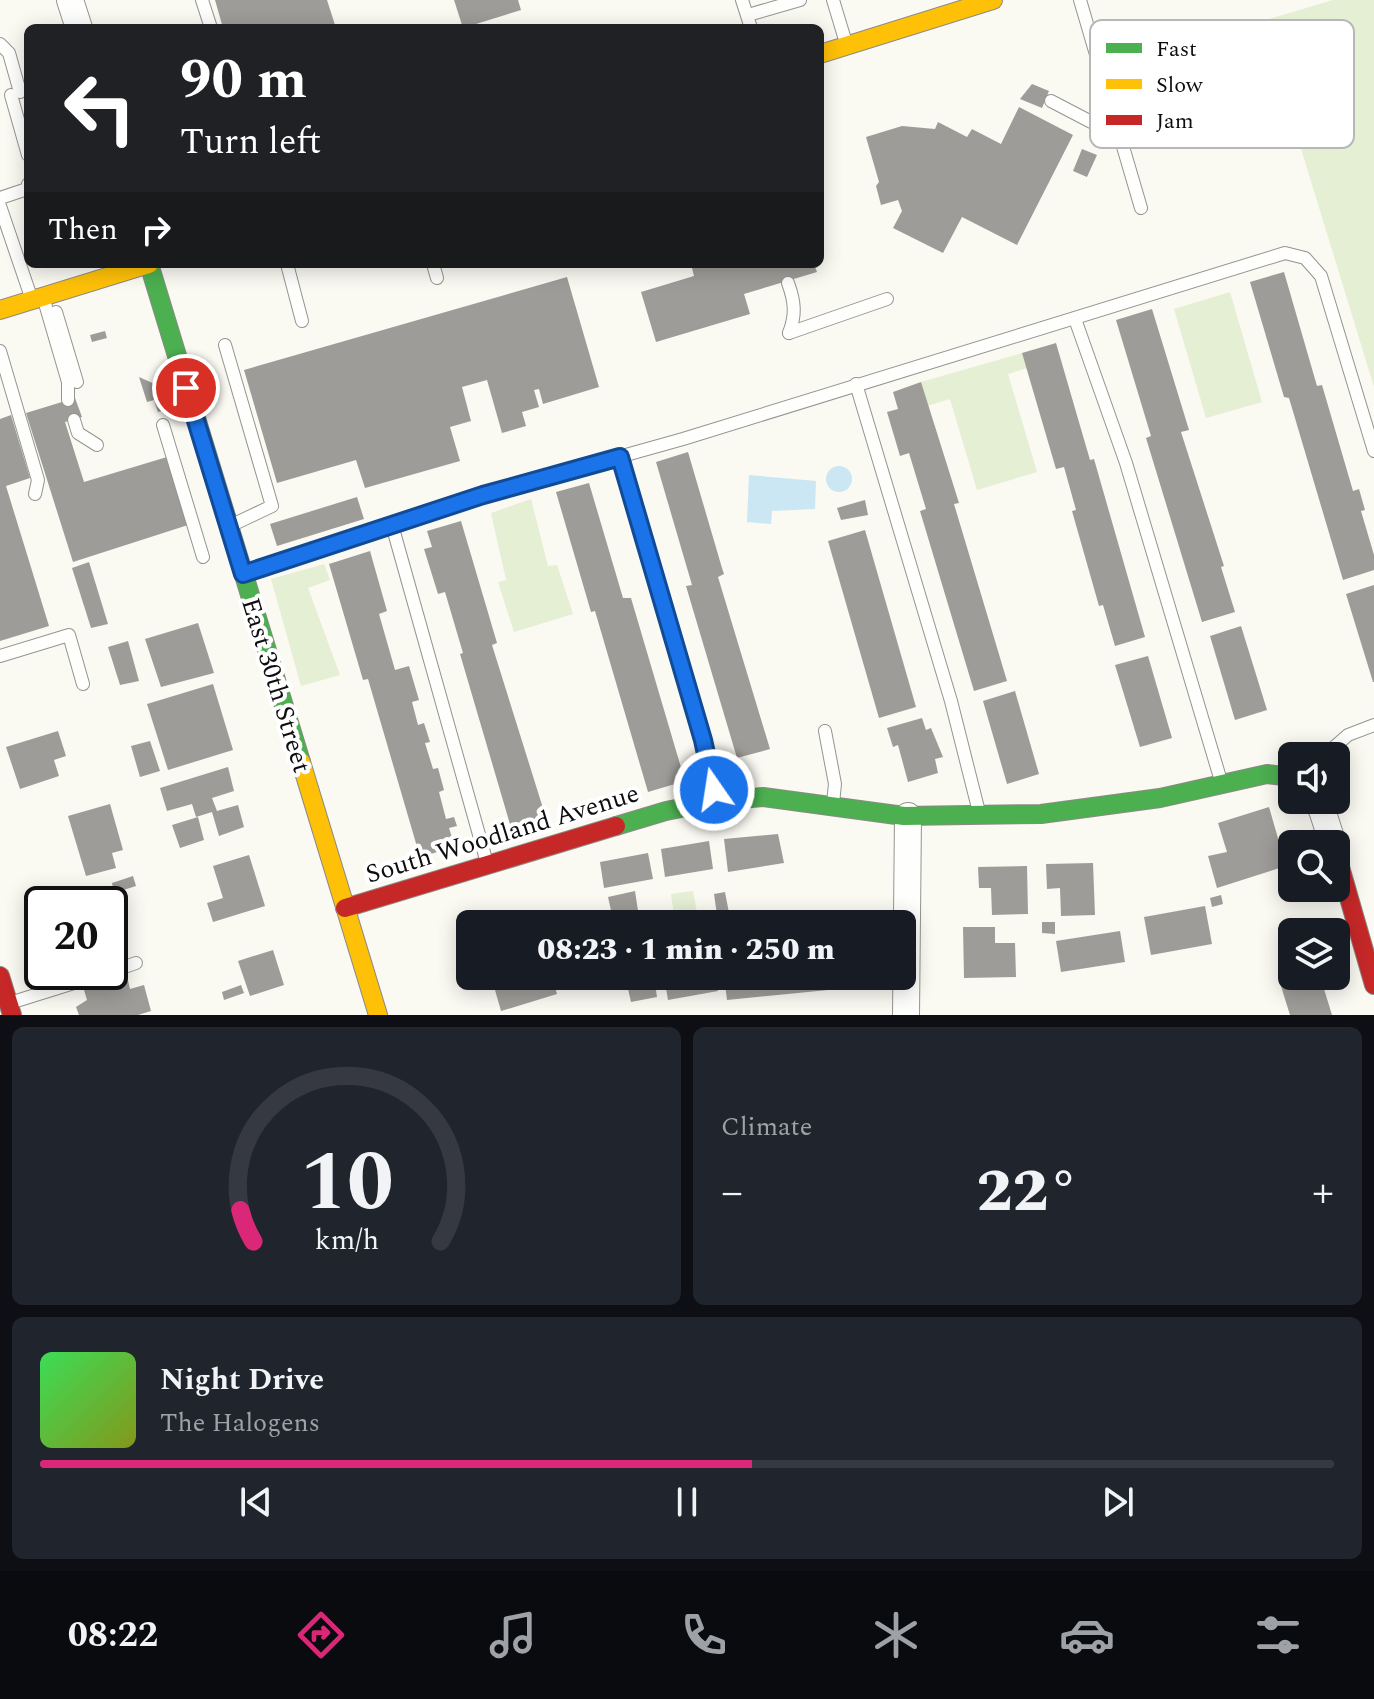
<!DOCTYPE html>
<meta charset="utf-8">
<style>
body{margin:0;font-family:Spectral,serif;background:#20242c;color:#f1f3f6;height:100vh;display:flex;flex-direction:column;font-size:30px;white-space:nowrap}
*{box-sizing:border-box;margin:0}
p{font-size:26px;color:#9ea1a6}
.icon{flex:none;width:44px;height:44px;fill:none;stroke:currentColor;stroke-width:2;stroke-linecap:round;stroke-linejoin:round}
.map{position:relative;height:1015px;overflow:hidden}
.side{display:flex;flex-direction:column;gap:12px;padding:12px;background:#0d0f14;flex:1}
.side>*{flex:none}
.guide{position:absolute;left:24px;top:24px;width:800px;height:244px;border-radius:12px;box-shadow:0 4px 20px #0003;background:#202124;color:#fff;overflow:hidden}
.tools{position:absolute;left:1278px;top:742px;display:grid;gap:16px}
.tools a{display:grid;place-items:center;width:72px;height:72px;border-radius:12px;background:#171b24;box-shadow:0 4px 20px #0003;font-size:40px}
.speed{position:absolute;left:24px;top:886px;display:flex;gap:16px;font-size:40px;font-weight:700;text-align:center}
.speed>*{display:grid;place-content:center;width:104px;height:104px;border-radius:50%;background:#171b24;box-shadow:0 4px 20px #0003;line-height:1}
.speed .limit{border:4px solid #111;border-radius:12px;background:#fff;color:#111}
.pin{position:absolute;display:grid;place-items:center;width:68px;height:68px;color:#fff;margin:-34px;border:4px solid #fff;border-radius:50%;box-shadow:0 2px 8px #0007}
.me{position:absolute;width:88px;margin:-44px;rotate:347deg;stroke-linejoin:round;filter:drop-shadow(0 0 6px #0008)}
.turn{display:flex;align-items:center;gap:28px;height:168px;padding:0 24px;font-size:36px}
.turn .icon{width:104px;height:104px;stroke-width:2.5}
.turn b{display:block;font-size:56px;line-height:68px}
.then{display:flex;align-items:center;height:76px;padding:0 24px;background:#0003;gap:16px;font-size:30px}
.big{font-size:60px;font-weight:800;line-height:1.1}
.side .tile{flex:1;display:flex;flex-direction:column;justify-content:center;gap:12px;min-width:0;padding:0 28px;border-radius:12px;background:#20242c}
.side .dial{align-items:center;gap:0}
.dial svg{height:208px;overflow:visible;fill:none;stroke:#363941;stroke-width:7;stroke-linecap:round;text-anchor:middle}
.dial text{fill:#f1f3f6;stroke:none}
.song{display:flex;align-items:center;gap:24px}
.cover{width:96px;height:96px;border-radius:12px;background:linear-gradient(135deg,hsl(130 70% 55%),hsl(70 70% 35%))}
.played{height:8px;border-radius:4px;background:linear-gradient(90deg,#db2777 55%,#363941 55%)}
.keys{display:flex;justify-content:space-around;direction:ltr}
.heat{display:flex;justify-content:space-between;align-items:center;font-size:44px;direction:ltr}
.side .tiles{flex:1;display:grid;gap:12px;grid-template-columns:1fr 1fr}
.tile:last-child{grid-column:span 2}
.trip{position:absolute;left:456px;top:910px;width:460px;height:80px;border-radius:12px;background:#171b24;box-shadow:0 4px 20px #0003;font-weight:800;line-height:80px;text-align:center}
.tab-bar{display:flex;height:128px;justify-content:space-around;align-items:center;background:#090b0e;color:#9ea1a6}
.tab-bar .icon{width:56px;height:56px}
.tab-bar .current{color:#db2777}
.tab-bar b{font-size:36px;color:#f1f3f6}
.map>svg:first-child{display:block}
</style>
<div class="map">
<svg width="1374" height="1015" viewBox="0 0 1374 1015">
<rect width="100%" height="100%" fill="#faf9f2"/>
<g fill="#e5efd4">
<polygon points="1333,0 1374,0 1374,387 1262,21"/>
<polygon points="1230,292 1262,402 1206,418 1174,309"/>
<polygon points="1022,353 1027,368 1008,374 1037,472 977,490 950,399 927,406 921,382"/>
<polygon points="531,499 548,566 557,565 573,614 514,632 498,582 506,580 491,513"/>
<polygon points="324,564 330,580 308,588 340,675 301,686 271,579"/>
<polygon points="693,891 698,918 675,922 671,894"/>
</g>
<g fill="#cbe7f3">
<circle cx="839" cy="479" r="13"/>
<polygon points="749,475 816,481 815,509 772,511 771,524 747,522"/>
</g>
<g fill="#9e9c98">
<polygon points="215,0 327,0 336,28 223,28"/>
<polygon points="454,0 518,0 521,10 463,28"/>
<polygon points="1032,84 1049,91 1042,108 1020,99"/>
<polygon points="1019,107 1073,135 1017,245 962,217 943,253 893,228 902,211 898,200 881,205 876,186 879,182 866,137 902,126 935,129 938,122 967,137 972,129 1001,144"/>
<polygon points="1082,149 1097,155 1087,177 1073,171"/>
<polygon points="691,264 814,264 817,272 744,294 750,314 656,342 641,292 694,276"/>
<polygon points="1284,272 1317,386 1322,385 1353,491 1359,489 1365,510 1361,511 1374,555 1374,570 1343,580 1289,398 1284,397 1250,282"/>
<polygon points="567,277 599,387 543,404 539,389 534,390 539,407 522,412 526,426 502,433 487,380 462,387 471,421 450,427 460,461 365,488 356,460 277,483 244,370"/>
<polygon points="1152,309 1189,430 1181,432 1224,566 1221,567 1235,612 1202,622 1146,438 1151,436 1116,320"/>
<polygon points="105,331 107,338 92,342 90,335"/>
<polygon points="1056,343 1090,460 1094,459 1145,637 1115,646 1103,605 1099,606 1072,511 1076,510 1064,467 1056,469 1022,353"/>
<polygon points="139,377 157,385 165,410 158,412 154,400 147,402"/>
<polygon points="921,382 959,503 954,504 1007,681 974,691 920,511 926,509 909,453 900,456 887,412 898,409 893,392"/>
<polygon points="75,398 82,417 65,422 84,482 167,457 188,525 73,562 26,413"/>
<polygon points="11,415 30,478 6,486 49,626 0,641 0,419"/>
<polygon points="688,452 722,568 724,574 718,577 770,749 737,758 686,586 692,585 656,462"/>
<polygon points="589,483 623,598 631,598 685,781 648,792 595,611 591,612 556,492"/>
<polygon points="357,497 364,519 277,546 270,524"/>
<polygon points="865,500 868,515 841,520 837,508"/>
<polygon points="461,521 497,643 492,645 547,821 512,831 460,654 463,653 445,592 438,594 424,549 432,547 427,531"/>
<polygon points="865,530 916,707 879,718 828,541"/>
<polygon points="370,551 387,611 379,614 395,670 409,666 419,700 412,702 418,725 424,723 430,742 425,743 433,769 438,768 444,790 439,792 446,819 454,817 457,826 449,828 455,847 420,857 368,679 363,680 329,564"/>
<polygon points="89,562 108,624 91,628 72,568"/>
<polygon points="1374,585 1374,682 1373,682 1346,594"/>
<polygon points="198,623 214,673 161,687 145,639"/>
<polygon points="1241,626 1267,710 1235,720 1210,636"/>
<polygon points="128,641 139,681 120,685 108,647"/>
<polygon points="1148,656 1172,738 1140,747 1115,665"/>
<polygon points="213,684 233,750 168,770 147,704"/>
<polygon points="1015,691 1039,774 1007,784 983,701"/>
<polygon points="922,718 926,730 931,728 943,757 935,759 938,773 908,782 898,745 893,747 887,728"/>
<polygon points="58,731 66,756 54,760 59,776 20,789 6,747"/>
<polygon points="150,741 160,771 140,777 131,746"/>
<polygon points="228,767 234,791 212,798 217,811 238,805 244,827 219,836 212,812 196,817 192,804 167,811 160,788"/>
<polygon points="110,804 123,850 112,853 116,868 86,876 68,816"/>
<polygon points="1269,807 1286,866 1217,888 1208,856 1227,852 1218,823"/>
<polygon points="198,817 204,840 180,848 172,825"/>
<polygon points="778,834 784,863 728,872 724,839"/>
<polygon points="709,841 713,869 665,877 661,849"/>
<polygon points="648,853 653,879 604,888 600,862"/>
<polygon points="249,855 265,906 213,922 207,903 223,898 213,866"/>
<polygon points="1093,863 1095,915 1061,916 1060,888 1047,889 1046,864"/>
<polygon points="1027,866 1028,914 992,915 991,888 979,888 978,867"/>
<polygon points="133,876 136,886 114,893 112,883"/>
<polygon points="104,891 108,904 61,904 61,903"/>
<polygon points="635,891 640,924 614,924 608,897"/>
<polygon points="725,892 729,913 717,915 714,894"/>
<polygon points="1221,895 1223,904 1212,907 1210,898"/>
<polygon points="1205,906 1212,944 1151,955 1144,917"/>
<polygon points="110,914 119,941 110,943"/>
<polygon points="534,915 536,924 508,924 508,923"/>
<polygon points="1042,922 1055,922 1055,934 1042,933"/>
<polygon points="963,927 995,927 995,943 1015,943 1016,977 964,978"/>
<polygon points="1120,931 1125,962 1061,972 1056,941"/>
<polygon points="273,950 284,985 250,996 238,961"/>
<polygon points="127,976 130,989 144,985 151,1011 138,1015 79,1015 76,1007 87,1000 84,990"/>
<polygon points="491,976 552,976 557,994 501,1011"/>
<polygon points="625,976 654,976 657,997 631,1002"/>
<polygon points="664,976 715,976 718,991 668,1000"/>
<polygon points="724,976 858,976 859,987 727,1000"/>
<polygon points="1303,976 1320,976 1332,1015 1290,1015 1280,983"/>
<polygon points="241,985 244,993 224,1000 222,992"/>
</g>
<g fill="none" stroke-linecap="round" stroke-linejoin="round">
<g stroke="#949491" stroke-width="14">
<g id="lane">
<polyline points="202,0 211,28"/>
<polyline points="742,0 751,28"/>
<polyline points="833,0 846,43"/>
<polyline points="1080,0 1141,208"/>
<polyline points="748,15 800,0"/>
<polyline points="0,44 9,53 20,92"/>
<polyline points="11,95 28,155"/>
<polyline points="1051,101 1120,137"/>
<polyline points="0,198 27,189 28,184"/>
<polyline points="0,206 31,297"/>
<polyline points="287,264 302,321"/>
<polyline points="433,264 437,278"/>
<path d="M788,283C795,302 796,315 789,333"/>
<polyline points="44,300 68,382 68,400"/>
<polyline points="56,312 77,382"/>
<polyline points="1075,319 1126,463 1221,781"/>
<polyline points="789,333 887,299"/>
<polyline points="225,345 272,506 232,525"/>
<polyline points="0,351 38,480 35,494"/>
<polyline points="856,384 951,701 979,812"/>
<polyline points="74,420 78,433 97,445"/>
<polyline points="163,425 203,557"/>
<polyline points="620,457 703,740 715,798"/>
<polyline points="392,525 487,863"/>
<polyline points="246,573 483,495 683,439 1285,253 1305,258 1321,276 1374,451"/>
<polyline points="0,656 69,635 83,684"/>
<polyline points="825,731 835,784 833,803"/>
<polyline points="1324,756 1348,735 1374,725"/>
<polyline points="110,972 136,963"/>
<polyline points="13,1002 109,972"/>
</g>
</g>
<g stroke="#949491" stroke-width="28">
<g id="street">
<polyline points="70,0 79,28"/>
<polyline points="1316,800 1322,810 1333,844"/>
<polyline points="906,1015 908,816"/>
</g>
</g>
<g stroke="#8b8a87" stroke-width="20">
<g id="fast">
<polyline points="149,264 301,762"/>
<polyline points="616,826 666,811 716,801 763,797 904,816 1041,814 1160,798 1267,774 1292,777"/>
</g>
</g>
<g stroke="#8b8a87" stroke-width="20">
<g id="slow">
<polyline points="820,54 993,0"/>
<polyline points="0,310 149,264"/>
<polyline points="301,762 378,1015"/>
</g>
</g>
<g stroke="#8b8a87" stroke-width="20">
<g id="jam">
<polyline points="1336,853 1374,985"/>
<polyline points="345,908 616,826"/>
<polyline points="0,976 12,1015"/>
</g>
</g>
<use href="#lane" stroke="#fefefd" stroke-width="12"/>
<use href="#street" stroke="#fefefd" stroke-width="26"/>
<use href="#fast" stroke="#4caf50" stroke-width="18"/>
<use href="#slow" stroke="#ffc107" stroke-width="18"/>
<use href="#jam" stroke="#c62828" stroke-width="18"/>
</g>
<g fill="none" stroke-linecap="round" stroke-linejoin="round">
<g stroke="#114b97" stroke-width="20">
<polyline id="route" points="186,388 243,574 483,495 620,457 703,740 714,790"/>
</g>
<use href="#route" stroke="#1a73e8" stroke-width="14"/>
</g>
<g text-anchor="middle" stroke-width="8" stroke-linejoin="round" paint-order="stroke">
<g font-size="26" fill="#0e0e0e" stroke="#fff">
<text transform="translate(277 685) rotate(73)" y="9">East 30th Street</text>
<text transform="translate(502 833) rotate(-17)" y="9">South Woodland Avenue</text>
</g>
</g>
<rect x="1090" y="20" width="264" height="128" rx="12" fill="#fff" stroke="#b7b7b7" stroke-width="2"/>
<rect x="1106" y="43" width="36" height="10" fill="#4caf50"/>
<rect x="1106" y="79" width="36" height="10" fill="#ffc107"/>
<rect x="1106" y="115" width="36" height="10" fill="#c62828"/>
<g font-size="22" fill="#0e0e0e">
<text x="1156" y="56">Fast</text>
<text x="1156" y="92">Slow</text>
<text x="1156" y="128">Jam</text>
</g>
</svg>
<div class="tools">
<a><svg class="icon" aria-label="sound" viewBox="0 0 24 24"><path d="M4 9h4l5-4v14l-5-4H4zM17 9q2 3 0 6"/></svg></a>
<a><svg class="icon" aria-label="search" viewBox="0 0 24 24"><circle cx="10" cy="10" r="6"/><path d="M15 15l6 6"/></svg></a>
<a><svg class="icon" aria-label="layers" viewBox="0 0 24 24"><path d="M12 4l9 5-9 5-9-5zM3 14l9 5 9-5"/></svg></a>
</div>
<div class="speed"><div class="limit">20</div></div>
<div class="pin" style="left:186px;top:388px;background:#d93025"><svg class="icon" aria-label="arrive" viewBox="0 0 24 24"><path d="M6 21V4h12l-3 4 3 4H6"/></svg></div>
<svg class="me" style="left:714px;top:790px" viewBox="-20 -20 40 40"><circle r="17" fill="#1a73e8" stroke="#fff" stroke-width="3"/><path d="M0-11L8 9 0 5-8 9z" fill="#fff"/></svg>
<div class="trip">08:23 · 1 min · 250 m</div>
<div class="guide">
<div class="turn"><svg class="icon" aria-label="left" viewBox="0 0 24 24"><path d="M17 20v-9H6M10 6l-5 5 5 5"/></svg><div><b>90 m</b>Turn left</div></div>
<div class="then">Then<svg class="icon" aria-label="right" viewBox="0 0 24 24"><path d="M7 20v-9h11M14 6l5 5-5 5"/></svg></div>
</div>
</div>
<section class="side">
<div class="tiles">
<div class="tile dial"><svg viewBox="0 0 100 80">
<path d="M14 69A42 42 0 1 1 86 69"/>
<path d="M14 69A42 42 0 0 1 9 57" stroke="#db2777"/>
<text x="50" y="56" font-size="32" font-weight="700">10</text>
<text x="50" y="72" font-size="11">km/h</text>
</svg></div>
<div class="tile"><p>Climate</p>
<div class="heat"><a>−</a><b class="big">22°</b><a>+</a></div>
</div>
<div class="tile">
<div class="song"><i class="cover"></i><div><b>Night Drive</b><p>The Halogens</p></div></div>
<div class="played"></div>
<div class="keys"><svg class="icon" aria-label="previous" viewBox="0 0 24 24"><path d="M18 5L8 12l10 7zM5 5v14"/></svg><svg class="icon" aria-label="pause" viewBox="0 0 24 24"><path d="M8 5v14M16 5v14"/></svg><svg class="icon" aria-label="next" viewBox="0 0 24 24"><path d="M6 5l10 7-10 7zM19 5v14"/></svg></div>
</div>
</div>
</section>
<nav class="tab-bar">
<b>08:22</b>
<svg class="icon current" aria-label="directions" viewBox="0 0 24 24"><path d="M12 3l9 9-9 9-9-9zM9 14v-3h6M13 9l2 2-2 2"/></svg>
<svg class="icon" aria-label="music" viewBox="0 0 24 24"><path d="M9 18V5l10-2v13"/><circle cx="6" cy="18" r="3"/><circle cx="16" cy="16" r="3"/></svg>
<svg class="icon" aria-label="phone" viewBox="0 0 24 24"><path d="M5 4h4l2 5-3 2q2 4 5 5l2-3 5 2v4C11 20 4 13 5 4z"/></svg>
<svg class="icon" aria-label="climate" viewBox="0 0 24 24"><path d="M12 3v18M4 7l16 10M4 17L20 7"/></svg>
<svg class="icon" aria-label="car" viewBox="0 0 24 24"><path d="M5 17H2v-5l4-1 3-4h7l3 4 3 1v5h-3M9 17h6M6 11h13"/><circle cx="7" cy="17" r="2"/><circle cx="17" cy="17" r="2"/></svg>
<svg class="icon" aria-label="filters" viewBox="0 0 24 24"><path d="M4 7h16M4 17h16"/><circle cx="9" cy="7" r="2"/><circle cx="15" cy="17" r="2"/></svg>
</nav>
